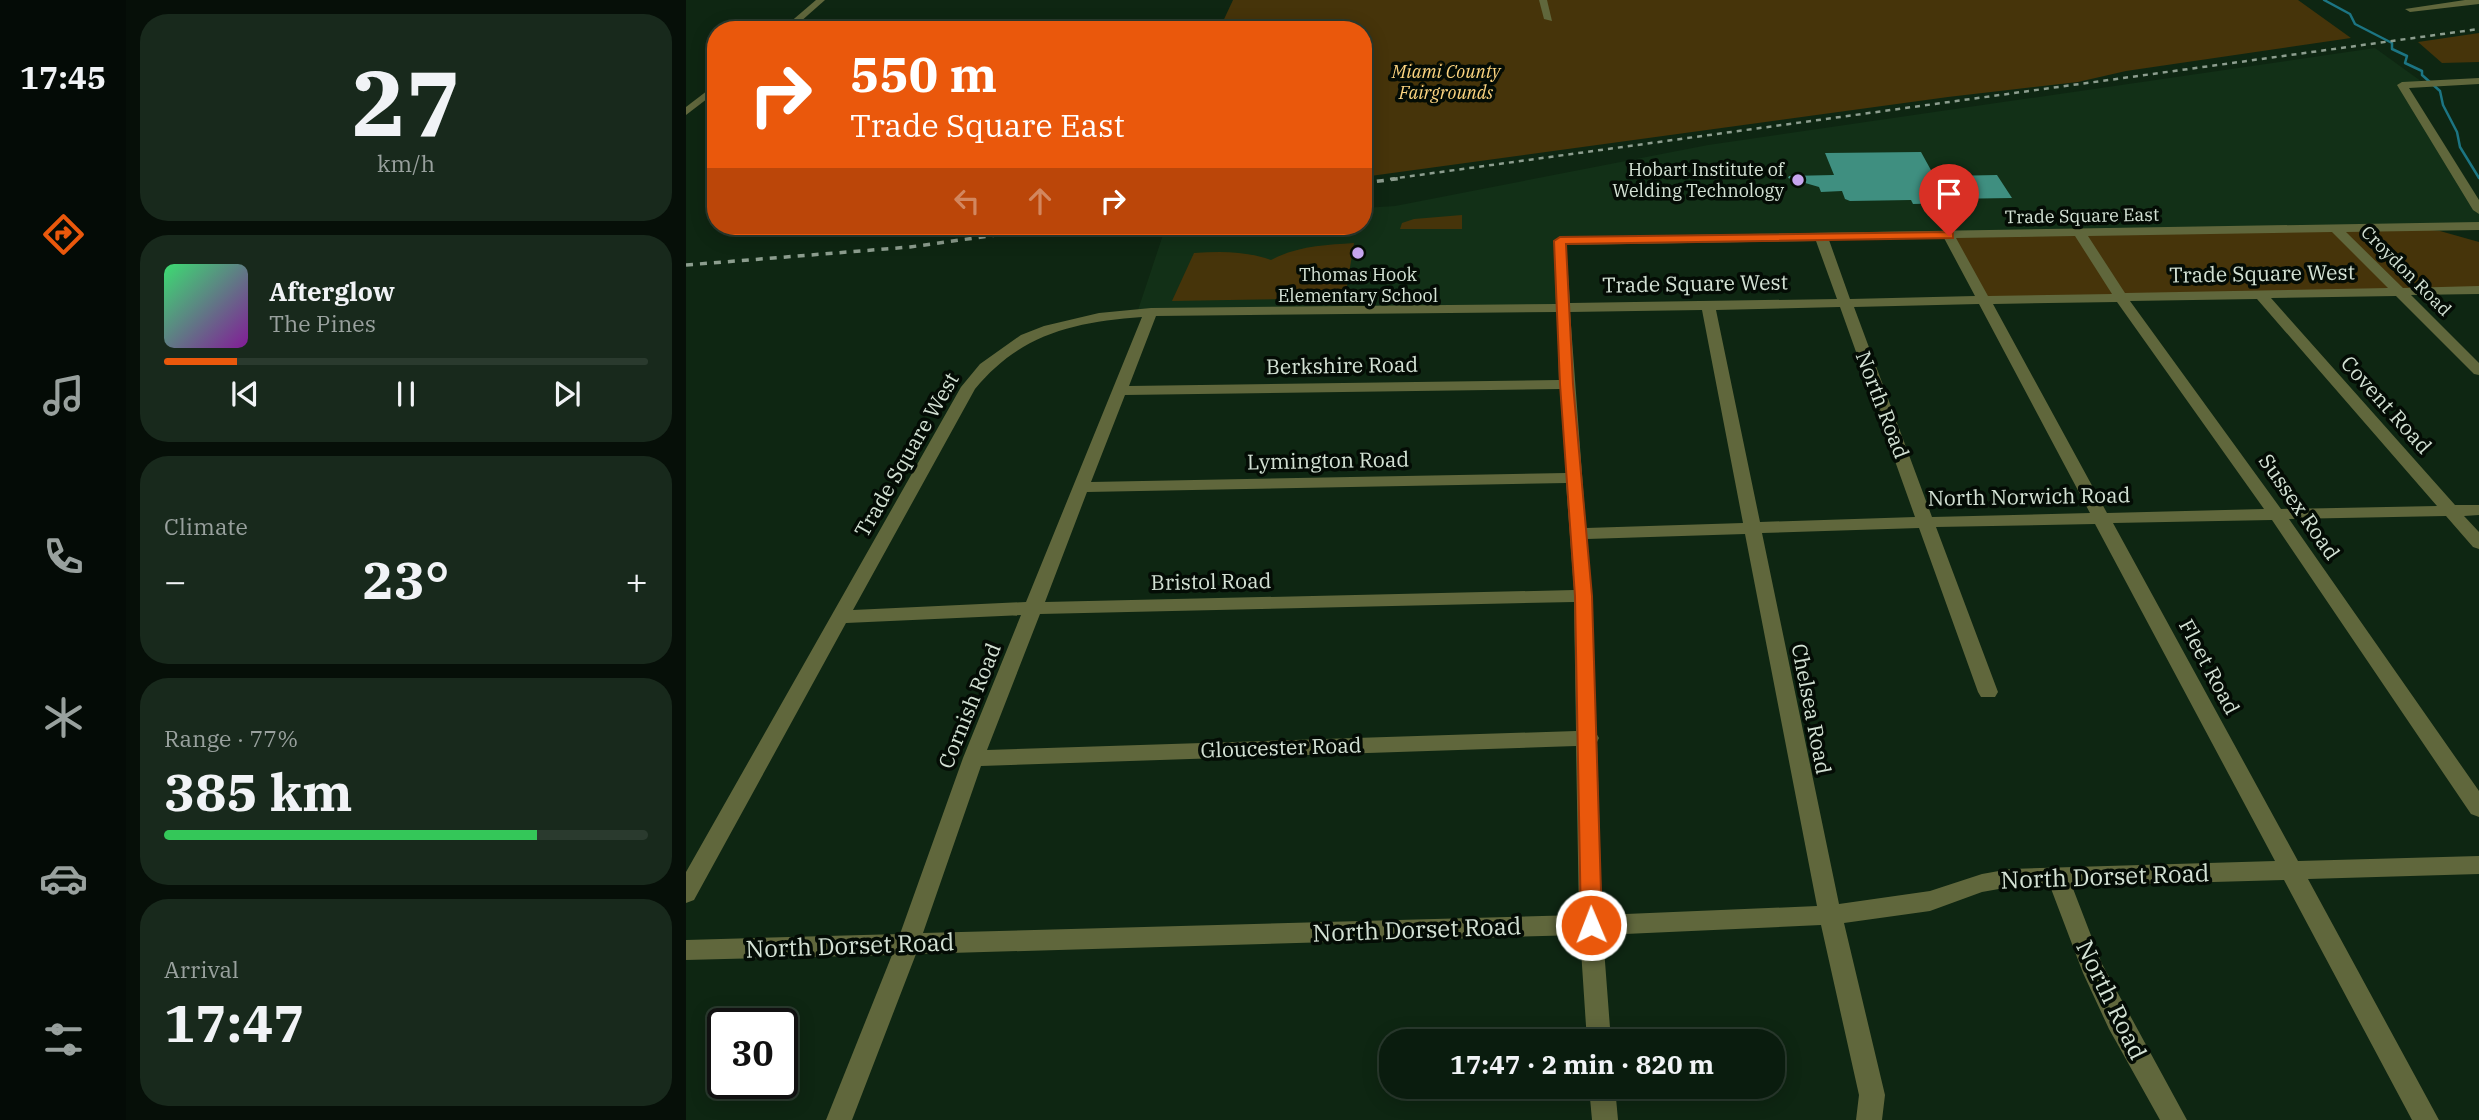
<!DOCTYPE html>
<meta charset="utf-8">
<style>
body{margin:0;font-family:"IBM Plex Serif",serif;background:#18291c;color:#f1f3f6;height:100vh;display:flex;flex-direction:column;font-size:26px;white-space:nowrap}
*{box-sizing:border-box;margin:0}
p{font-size:23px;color:#99a19e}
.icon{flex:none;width:38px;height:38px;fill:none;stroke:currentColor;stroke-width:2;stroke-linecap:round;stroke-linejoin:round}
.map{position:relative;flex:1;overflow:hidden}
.panel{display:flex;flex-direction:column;gap:14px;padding:14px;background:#060f08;width:560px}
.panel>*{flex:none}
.banner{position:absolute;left:21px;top:21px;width:665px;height:214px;border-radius:28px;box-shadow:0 4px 18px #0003,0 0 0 2px #2a3a2e;background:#ea580c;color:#fff;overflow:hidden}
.speed{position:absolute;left:21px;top:1008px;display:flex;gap:14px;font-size:35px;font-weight:700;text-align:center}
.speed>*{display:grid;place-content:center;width:91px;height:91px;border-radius:50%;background:#0a1c0e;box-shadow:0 4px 18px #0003,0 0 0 2px #2a3a2e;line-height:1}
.speed .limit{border:4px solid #111;border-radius:10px;background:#fff;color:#111}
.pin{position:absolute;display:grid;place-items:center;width:60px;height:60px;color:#fff;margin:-72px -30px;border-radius:50% 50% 50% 0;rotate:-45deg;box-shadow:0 0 7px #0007}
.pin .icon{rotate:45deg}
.me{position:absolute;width:77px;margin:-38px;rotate:359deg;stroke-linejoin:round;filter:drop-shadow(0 0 5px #0008)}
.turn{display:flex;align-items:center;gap:24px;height:147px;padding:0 28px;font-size:32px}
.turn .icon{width:91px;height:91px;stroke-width:2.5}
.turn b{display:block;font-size:49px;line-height:60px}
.lanes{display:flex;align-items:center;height:66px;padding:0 28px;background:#0003;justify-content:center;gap:35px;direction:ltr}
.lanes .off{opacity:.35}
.big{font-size:52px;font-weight:800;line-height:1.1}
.panel .card{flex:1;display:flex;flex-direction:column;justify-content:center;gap:10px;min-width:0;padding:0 24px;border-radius:28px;background:#18291c}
.panel .dial{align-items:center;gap:0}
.dial b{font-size:91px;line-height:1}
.song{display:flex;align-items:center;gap:21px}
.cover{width:84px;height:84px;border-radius:10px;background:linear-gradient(135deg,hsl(140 70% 55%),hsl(290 70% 35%))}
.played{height:7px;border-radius:4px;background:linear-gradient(90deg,#ea580c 15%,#2a3a2e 15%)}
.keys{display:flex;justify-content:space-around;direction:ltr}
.heat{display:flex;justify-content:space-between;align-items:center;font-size:38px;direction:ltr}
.charge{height:10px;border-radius:5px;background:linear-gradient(90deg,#34c759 77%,#2a3a2e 0)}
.trip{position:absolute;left:693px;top:1029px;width:406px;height:70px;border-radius:28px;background:#0a1c0e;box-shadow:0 4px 18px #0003,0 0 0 2px #2a3a2e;font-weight:800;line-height:70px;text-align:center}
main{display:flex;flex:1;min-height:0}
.menu{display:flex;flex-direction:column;width:126px;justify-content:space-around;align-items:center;background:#040b06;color:#99a19e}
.menu .icon{width:49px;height:49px}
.menu .current{color:#ea580c}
.menu b{font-size:32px;color:#f1f3f6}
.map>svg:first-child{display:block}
</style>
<main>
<nav class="menu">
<b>17:45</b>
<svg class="icon current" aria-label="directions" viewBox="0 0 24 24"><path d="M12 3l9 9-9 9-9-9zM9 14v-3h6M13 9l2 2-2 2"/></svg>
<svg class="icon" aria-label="music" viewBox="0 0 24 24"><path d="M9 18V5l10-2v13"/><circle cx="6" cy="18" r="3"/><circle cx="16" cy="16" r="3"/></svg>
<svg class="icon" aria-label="phone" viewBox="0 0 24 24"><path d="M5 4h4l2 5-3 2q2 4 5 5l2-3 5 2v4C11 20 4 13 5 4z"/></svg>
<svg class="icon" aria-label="climate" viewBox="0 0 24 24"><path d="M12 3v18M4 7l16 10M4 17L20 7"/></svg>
<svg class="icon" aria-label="car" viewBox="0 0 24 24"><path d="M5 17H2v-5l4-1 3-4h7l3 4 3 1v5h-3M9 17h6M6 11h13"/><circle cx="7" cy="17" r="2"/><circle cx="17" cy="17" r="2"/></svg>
<svg class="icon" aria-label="filters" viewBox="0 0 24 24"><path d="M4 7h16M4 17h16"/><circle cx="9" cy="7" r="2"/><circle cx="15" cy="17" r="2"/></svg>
</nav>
<section class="panel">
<div class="card dial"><b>27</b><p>km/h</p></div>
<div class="card">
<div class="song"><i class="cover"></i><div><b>Afterglow</b><p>The Pines</p></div></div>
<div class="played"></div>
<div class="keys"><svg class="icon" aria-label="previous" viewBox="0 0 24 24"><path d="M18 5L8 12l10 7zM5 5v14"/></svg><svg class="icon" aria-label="pause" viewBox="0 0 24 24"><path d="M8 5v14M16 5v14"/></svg><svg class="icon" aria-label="next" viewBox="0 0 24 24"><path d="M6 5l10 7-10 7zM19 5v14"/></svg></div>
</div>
<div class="card"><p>Climate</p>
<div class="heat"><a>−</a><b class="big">23°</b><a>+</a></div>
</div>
<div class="card"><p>Range · 77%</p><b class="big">385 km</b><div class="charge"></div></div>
<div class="card"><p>Arrival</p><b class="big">17:47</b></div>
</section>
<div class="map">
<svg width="1793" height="1120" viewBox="0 0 1793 1120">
<rect width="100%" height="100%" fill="#0e2612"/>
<polygon fill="#123017" points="1689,48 1739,84 1717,84 1793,210 1793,226 874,241 877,307 451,313 480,226 677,226 677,208 709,206 1022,145"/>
<g fill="#46340a">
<polygon points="547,0 1612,0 1665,38 1440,71 1392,82 1262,97 677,177 677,30 533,30"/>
<polygon points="1793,33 1793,62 1756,63 1732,42"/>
<polygon points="776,215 776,229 714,229 716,223 728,219"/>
<polygon points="1719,227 1754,231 1793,242 1793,290 1296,301 1263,236"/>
<path d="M668,243L659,298L486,301L508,253C535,251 560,251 585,260C611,246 639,245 668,243Z"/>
</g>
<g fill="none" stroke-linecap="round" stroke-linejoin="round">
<polyline stroke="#1c7583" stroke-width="2.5" points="1638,0 1664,14 1669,24 1706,43 1706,49 1721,56 1719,63 1736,71 1736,75 1754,91 1757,105 1771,132 1774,147 1793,178"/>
</g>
<polygon fill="#3f8f80" points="1235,152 1246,172 1259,172 1262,176 1311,175 1326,198 1261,199 1263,203 1227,204 1225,200 1164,201 1159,199 1156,191 1135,192 1133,187 1102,178 1103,176 1148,175 1139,153"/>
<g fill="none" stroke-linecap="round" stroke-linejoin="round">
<g fill="#60673c" fill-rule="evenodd">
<polygon points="130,0 139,0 105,30 95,30"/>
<polygon points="853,0 861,0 866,21 858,19"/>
<polygon points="1779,0 1793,0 1793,4 1724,12 1719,9"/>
<polygon points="1793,78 1793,84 1723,88 1793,200 1793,214 1787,210 1711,85 1716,82"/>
<polygon points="30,84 30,92 0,115 0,107"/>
<path d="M1793,222V230L1660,232L1717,288L1793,286V294L1725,295L1793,363V375L1788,374L1710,296L1585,298L1769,505H1793V515L1778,516L1793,532V549L1787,547L1760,516L1603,519L1793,791V817L1785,814L1586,520L1427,523L1612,861L1793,856V874L1622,879L1753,1120H1726L1598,880L1386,886L1416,964L1501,1120H1474L1423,1029L1397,973L1364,886L1324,887L1296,892L1244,911L1158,923L1199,1095L1196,1120H1170L1173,1095L1135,925L917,935L925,1041H901L894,935L230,954L166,1120H140L206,955L0,960V940L214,934L277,758L335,615L160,623L8,900L0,903V872L275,387L294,364L335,335L358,326L413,313L465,308L870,304L868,241L874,237ZM1646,232L1702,288L1439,293L1402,236ZM1389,236L1426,294L1302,296L1270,238ZM1258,238L1289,296L1164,299L1143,240ZM1130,241L1151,299L884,303L880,245ZM1571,299L1751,506L1595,509L1444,301ZM1431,302L1578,509L1421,513L1307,304ZM1293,304L1404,513L1246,517L1168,307ZM1154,307L1229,517L1074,522L1030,310ZM1016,310L1057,523L900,528L884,312ZM871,312L873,380L443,386L470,316ZM456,317L340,602L167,610L289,389C334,334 388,322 456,317ZM874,389L880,473L405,482L439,395ZM880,483L888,590L359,602L401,492ZM1409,524L1589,861L1324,869L1296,874L1244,891L1153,904L1076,533L1233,528L1292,692L1295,697H1309L1312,692L1250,527ZM1059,534L1131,906L916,915L911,742L913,738L910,733L901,539ZM888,602L890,731L301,750L354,614ZM890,746L893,915L237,933L295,766Z"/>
<polygon points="903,1087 929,1087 932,1120 906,1120"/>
</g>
<polyline stroke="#8c9d8e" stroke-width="2.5" stroke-dasharray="5 5" stroke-linecap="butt" points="704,179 1793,29"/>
<g stroke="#8c9d8e" stroke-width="3.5" stroke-dasharray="7 7" stroke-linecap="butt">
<polyline points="677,183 717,178"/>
<polyline points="0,265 224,247 375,226"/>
</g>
</g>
<polygon fill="#ea580c" stroke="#983908" stroke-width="2" points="1263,232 1267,233 1267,238 880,244 887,384 906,596 916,925 913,931 905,934 898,931 895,925 889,596 874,384 868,241 874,237"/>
<g fill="#c7a6ef" stroke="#040c05" stroke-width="2.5">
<circle cx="1112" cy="180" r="7"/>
<circle cx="672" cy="253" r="7"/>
</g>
<g text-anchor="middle" stroke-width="7" stroke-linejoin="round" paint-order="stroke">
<g font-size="18" font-style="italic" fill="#fdd581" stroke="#040c05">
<text x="760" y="78">Miami County<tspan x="760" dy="21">Fairgrounds</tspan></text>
</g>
<g font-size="18" fill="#d4e2d5" stroke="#040c05" text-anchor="end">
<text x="1098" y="176">Hobart Institute of<tspan x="1098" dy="21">Welding Technology</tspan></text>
<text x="672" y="281" text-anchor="middle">Thomas Hook<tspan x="672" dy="21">Elementary School</tspan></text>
</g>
<g font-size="18" fill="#d4e2d5" stroke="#040c05">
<text transform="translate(1396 216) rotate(-1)" y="6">Trade Square East</text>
<text transform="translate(1720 271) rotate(45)" y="6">Croydon Road</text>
</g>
<g font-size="21" fill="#d4e2d5" stroke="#040c05">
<text transform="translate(1576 274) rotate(-1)" y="7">Trade Square West</text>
<text transform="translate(1009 284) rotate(-1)" y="7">Trade Square West</text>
<text transform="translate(656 366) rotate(-1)" y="7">Berkshire Road</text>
<text transform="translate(1196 405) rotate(69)" y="7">North Road</text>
<text transform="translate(1700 405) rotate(48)" y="7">Covent Road</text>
<text transform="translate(221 455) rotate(-60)" y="7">Trade Square West</text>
<text transform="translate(642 461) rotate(-1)" y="7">Lymington Road</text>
<text transform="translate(1343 497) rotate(-1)" y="7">North Norwich Road</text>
<text transform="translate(1613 507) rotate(55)" y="7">Sussex Road</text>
<text transform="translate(525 582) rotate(-1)" y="7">Bristol Road</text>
<text transform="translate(1523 667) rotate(62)" y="7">Fleet Road</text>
<text transform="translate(284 706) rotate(-68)" y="7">Cornish Road</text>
<text transform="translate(1125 709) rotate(79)" y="7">Chelsea Road</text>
<text transform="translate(595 748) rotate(-2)" y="7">Gloucester Road</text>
</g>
<g font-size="24" fill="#d4e2d5" stroke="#040c05">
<text transform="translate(1419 877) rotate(-2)" y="8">North Dorset Road</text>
<text transform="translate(731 930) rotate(-2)" y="8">North Dorset Road</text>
<text transform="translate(164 946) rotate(-2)" y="8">North Dorset Road</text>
<text transform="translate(1425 1000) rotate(64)" y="8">North Road</text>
</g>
</g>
</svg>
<div class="speed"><div class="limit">30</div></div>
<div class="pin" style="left:1263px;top:236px;background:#d93025"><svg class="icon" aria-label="arrive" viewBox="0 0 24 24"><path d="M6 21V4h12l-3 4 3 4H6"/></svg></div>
<svg class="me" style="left:905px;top:925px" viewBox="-20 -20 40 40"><circle r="17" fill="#ea580c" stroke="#fff" stroke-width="3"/><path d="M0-11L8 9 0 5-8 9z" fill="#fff"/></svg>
<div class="trip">17:47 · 2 min · 820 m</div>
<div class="banner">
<div class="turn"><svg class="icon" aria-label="right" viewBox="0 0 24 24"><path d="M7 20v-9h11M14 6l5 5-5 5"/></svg><div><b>550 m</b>Trade Square East</div></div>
<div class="lanes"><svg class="icon off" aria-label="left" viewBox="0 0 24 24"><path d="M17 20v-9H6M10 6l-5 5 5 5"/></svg><svg class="icon off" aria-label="ahead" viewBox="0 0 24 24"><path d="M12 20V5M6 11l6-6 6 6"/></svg><svg class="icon" aria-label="right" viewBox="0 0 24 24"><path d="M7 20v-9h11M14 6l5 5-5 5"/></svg></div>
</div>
</div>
</main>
